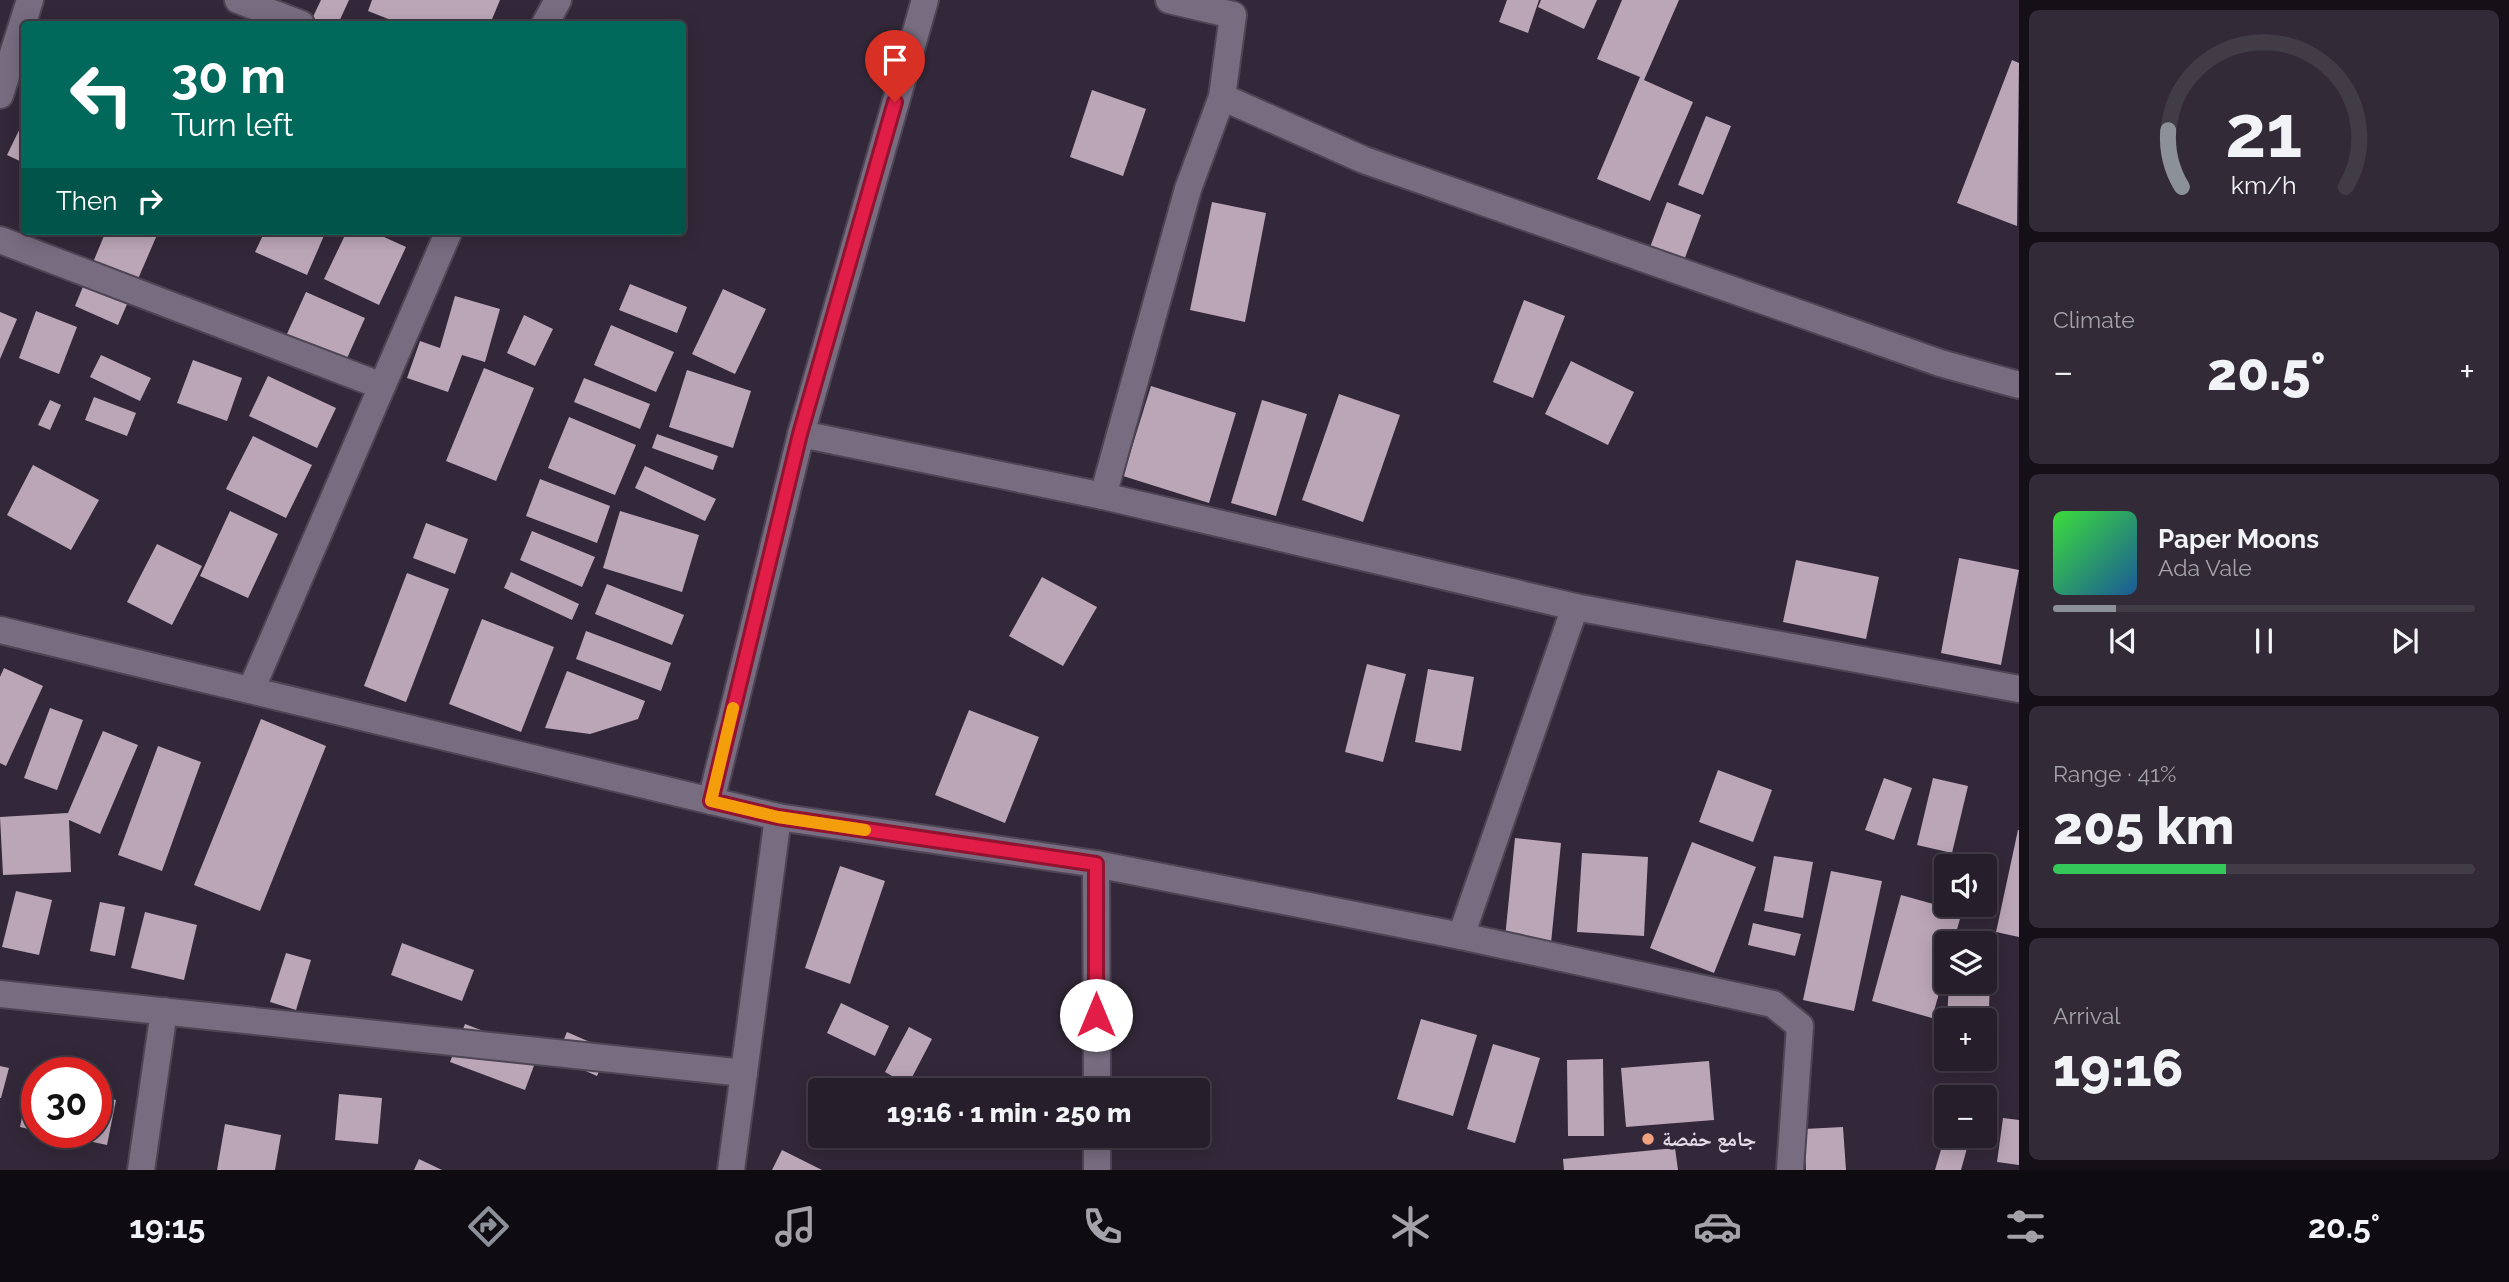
<!DOCTYPE html>
<meta charset="utf-8">
<style>
body{margin:0;font-family:Raleway,"Noto Naskh Arabic",sans-serif;background:#322b37;color:#f1f3f6;height:100vh;display:flex;flex-direction:column;font-size:26px;white-space:nowrap}
*{box-sizing:border-box;margin:0}
p{font-size:23px;color:#a4a2a9}
.icon{flex:none;width:38px;height:38px;fill:none;stroke:currentColor;stroke-width:2;stroke-linecap:round;stroke-linejoin:round}
.map{position:relative;flex:1;overflow:hidden}
.panel{display:flex;flex-direction:column;gap:10px;padding:10px;background:#151018;width:490px}
.panel>*{flex:none}
.guide{position:absolute;left:21px;top:21px;width:665px;height:214px;border-radius:7px;box-shadow:0 4px 18px #0003,0 0 0 2px #423c47;background:#00695c;color:#fff;overflow:hidden}
.tools{position:absolute;left:1934px;top:854px;display:grid;gap:14px}
.tools a{display:grid;place-items:center;width:63px;height:63px;border-radius:7px;background:#261e2b;box-shadow:0 4px 18px #0003,0 0 0 2px #423c47;font-size:35px}
.speed{position:absolute;left:21px;top:1057px;display:flex;gap:14px;font-size:35px;font-weight:700;text-align:center}
.speed>*{display:grid;place-content:center;width:91px;height:91px;border-radius:50%;background:#261e2b;box-shadow:0 4px 18px #0003,0 0 0 2px #423c47;line-height:1}
.speed .limit{border:10px solid #d22;background:#fff;color:#111}
.pin{position:absolute;display:grid;place-items:center;width:60px;height:60px;color:#fff;margin:-72px -30px;border-radius:50% 50% 50% 0;rotate:-45deg;box-shadow:0 0 7px #0007}
.pin .icon{rotate:45deg}
.me{position:absolute;width:77px;margin:-38px;rotate:0deg;stroke-linejoin:round;filter:drop-shadow(0 0 5px #0008)}
.turn{display:flex;align-items:center;gap:24px;height:147px;padding:0 35px;font-size:32px}
.turn .icon{width:91px;height:91px;stroke-width:2.5}
.turn b{display:block;font-size:49px;line-height:60px}
.then{display:flex;align-items:center;height:66px;padding:0 35px;background:#0003;gap:14px;font-size:26px}
.big{font-size:52px;font-weight:800;line-height:1.1}
.panel .tile{flex:1;display:flex;flex-direction:column;justify-content:center;gap:10px;min-width:0;padding:0 24px;border-radius:10px;background:#322b37}
.panel .dial{align-items:center;gap:0}
.dial svg{height:182px;overflow:visible;fill:none;stroke:#423c47;stroke-width:7;stroke-linecap:round;text-anchor:middle}
.dial text{fill:#f1f3f6;stroke:none}
.song{display:flex;align-items:center;gap:21px}
.cover{width:84px;height:84px;border-radius:10px;background:linear-gradient(135deg,hsl(120 70% 55%),hsl(210 70% 35%))}
.played{height:7px;border-radius:4px;background:linear-gradient(90deg,#8c9099 15%,#423c47 15%)}
.keys{display:flex;justify-content:space-around;direction:ltr}
.heat{display:flex;justify-content:space-between;align-items:center;font-size:38px;direction:ltr}
.charge{height:10px;border-radius:5px;background:linear-gradient(90deg,#34c759 41%,#423c47 0)}
.trip{position:absolute;left:808px;top:1078px;width:402px;height:70px;border-radius:7px;background:#261e2b;box-shadow:0 4px 18px #0003,0 0 0 2px #423c47;font-weight:800;line-height:70px;text-align:center}
.tabs{display:flex;height:112px;justify-content:space-around;align-items:center;background:#0f0c11;color:#a4a2a9}
.tabs .icon{width:49px;height:49px}
.tabs .active{color:#8c9099}
.tabs b{font-size:32px;color:#f1f3f6}
main{display:flex;flex:1;min-height:0}
.map>svg:first-child{display:block}
</style>
<main>
<div class="map">
<svg width="2019" height="1170" viewBox="0 0 2019 1170">
<rect width="100%" height="100%" fill="#332839"/>
<g fill="#bba6b7">
<polygon points="321,0 349,0 338,24 310,23"/>
<polygon points="372,0 500,0 490,24 401,24 368,11"/>
<polygon points="1507,0 1539,0 1528,33 1499,22"/>
<polygon points="1541,0 1597,0 1584,29 1538,7"/>
<polygon points="1622,0 1679,0 1644,80 1693,102 1650,201 1597,179 1640,77 1597,59"/>
<polygon points="2012,60 2019,63 2017,226 1957,203"/>
<polygon points="1092,90 1146,109 1123,176 1070,157"/>
<polygon points="1706,116 1731,126 1703,195 1678,185"/>
<polygon points="24,120 24,163 7,155"/>
<polygon points="1212,202 1266,213 1245,322 1190,310"/>
<polygon points="1667,202 1701,215 1683,263 1649,250"/>
<polygon points="106,231 149,231 157,235 118,325 75,306"/>
<polygon points="265,231 326,231 307,275 255,252"/>
<polygon points="347,231 371,231 406,247 379,305 324,279"/>
<polygon points="630,284 687,307 677,333 619,310"/>
<polygon points="723,289 766,309 735,374 692,354"/>
<polygon points="306,292 365,318 340,374 281,347"/>
<polygon points="455,296 500,309 485,362 462,355 448,392 407,378 420,341 440,348"/>
<polygon points="1524,300 1565,316 1533,398 1493,382"/>
<polygon points="36,311 77,327 59,374 19,358"/>
<polygon points="0,312 17,319 0,359"/>
<polygon points="524,315 553,329 535,366 507,353"/>
<polygon points="611,325 674,352 656,392 594,365"/>
<polygon points="101,355 151,378 140,401 90,377"/>
<polygon points="193,360 242,378 227,421 177,403"/>
<polygon points="1571,361 1634,392 1608,445 1545,414"/>
<polygon points="484,368 534,388 496,481 446,461"/>
<polygon points="687,370 751,391 733,448 669,427"/>
<polygon points="268,376 336,408 317,448 249,416"/>
<polygon points="584,378 650,404 640,429 574,402"/>
<polygon points="1151,386 1236,413 1209,503 1123,476"/>
<polygon points="1339,394 1400,415 1363,522 1302,500"/>
<polygon points="94,397 136,413 127,436 85,420"/>
<polygon points="50,400 61,405 50,430 38,425"/>
<polygon points="1262,400 1307,414 1276,516 1231,503"/>
<polygon points="569,417 636,445 615,495 548,468"/>
<polygon points="657,434 718,456 713,470 652,448"/>
<polygon points="253,436 312,465 286,518 226,489"/>
<polygon points="33,465 99,500 71,550 7,515"/>
<polygon points="645,466 716,499 705,521 635,488"/>
<polygon points="540,479 610,506 597,543 526,516"/>
<polygon points="230,511 278,534 248,598 200,576"/>
<polygon points="620,511 699,535 682,592 603,568"/>
<polygon points="426,523 468,539 455,574 413,558"/>
<polygon points="532,531 595,557 582,587 520,560"/>
<polygon points="157,544 202,566 172,625 127,602"/>
<polygon points="1959,558 2019,570 2001,665 1941,653"/>
<polygon points="1796,560 1879,577 1866,639 1783,622"/>
<polygon points="511,572 579,604 572,620 504,588"/>
<polygon points="407,573 449,589 406,702 364,686"/>
<polygon points="1042,577 1097,607 1063,666 1009,636"/>
<polygon points="607,584 684,615 672,645 595,614"/>
<polygon points="482,619 554,647 521,732 449,704"/>
<polygon points="586,631 671,663 661,691 576,659"/>
<polygon points="1367,664 1406,674 1383,762 1345,752"/>
<polygon points="4,668 43,686 6,766 0,763 0,677"/>
<polygon points="1428,669 1474,677 1461,751 1415,742"/>
<polygon points="567,671 645,701 638,719 590,734 545,728"/>
<polygon points="50,708 83,720 57,790 24,778"/>
<polygon points="969,710 1039,737 1005,823 935,795"/>
<polygon points="261,719 326,746 260,911 194,885"/>
<polygon points="103,731 138,745 100,834 69,820 71,872 3,875 0,817 68,813"/>
<polygon points="158,746 201,762 162,871 118,855"/>
<polygon points="1718,770 1772,790 1753,842 1699,822"/>
<polygon points="1884,778 1912,788 1894,840 1865,830"/>
<polygon points="1933,778 1968,786 1952,853 1917,845"/>
<polygon points="2018,830 2019,830 2019,937 1996,932"/>
<polygon points="1515,838 1561,843 1551,943 1505,938"/>
<polygon points="1692,842 1756,867 1714,973 1650,948"/>
<polygon points="1582,853 1648,857 1644,936 1577,932"/>
<polygon points="1774,856 1813,862 1803,918 1764,911"/>
<polygon points="840,866 885,881 850,984 805,968"/>
<polygon points="1831,871 1882,881 1854,1011 1803,1000"/>
<polygon points="16,891 52,900 39,955 2,947"/>
<polygon points="1901,895 1962,912 1953,943 1946,943 1946,969 1932,1018 1872,1001"/>
<polygon points="100,902 125,907 115,956 90,951"/>
<polygon points="145,912 197,925 184,980 131,968"/>
<polygon points="1753,923 1801,934 1795,956 1748,945"/>
<polygon points="402,943 474,970 462,1001 391,975"/>
<polygon points="1984,948 1991,948 1988,1039 1984,1039 1984,1020 1947,1020 1949,982 1984,982"/>
<polygon points="286,953 311,960 296,1010 270,1002"/>
<polygon points="841,1003 889,1026 875,1056 827,1033"/>
<polygon points="1421,1019 1477,1035 1453,1116 1397,1099"/>
<polygon points="465,1024 539,1052 525,1090 450,1062"/>
<polygon points="909,1027 932,1039 908,1085 885,1072"/>
<polygon points="567,1032 608,1050 597,1076 556,1058"/>
<polygon points="1493,1044 1540,1058 1515,1143 1467,1129"/>
<polygon points="1603,1059 1604,1136 1568,1136 1567,1060"/>
<polygon points="1709,1061 1714,1120 1626,1127 1621,1068"/>
<polygon points="0,1066 9,1068 1,1098 0,1098"/>
<polygon points="29,1082 37,1084 37,1131 20,1127"/>
<polygon points="339,1094 382,1098 378,1144 335,1140"/>
<polygon points="96,1096 116,1100 107,1145 50,1133 96,1132"/>
<polygon points="2003,1118 2019,1120 2019,1165 1997,1162"/>
<polygon points="225,1124 281,1135 275,1170 217,1170"/>
<polygon points="1843,1127 1846,1170 1806,1170 1804,1129"/>
<polygon points="1945,1136 1969,1141 1961,1170 1935,1170"/>
<polygon points="1675,1148 1678,1170 1564,1170 1563,1159"/>
<polygon points="782,1150 822,1170 772,1170"/>
<polygon points="419,1159 442,1170 414,1170"/>
</g>
<g fill="none" stroke-linecap="round" stroke-linejoin="round">
<g stroke="#4e4554" stroke-width="30">
<g id="minor">
<polyline points="238,0 301,24"/>
<polyline points="1169,0 1233,15 1222,97"/>
<polyline points="545,24 558,0"/>
<polyline points="0,95 30,0"/>
<polyline points="0,240 382,386"/>
<polyline points="801,434 1103,496 1575,607 2019,689"/>
<polyline points="1103,496 1188,189 1222,97 1364,160 1940,363 2019,385"/>
<polyline points="0,630 778,817"/>
<polyline points="251,690 449,231"/>
<polyline points="711,801 801,434 925,0"/>
<polyline points="1461,936 1575,607"/>
<polyline points="0,994 744,1073"/>
<polyline points="1097,1090 1096,864 1461,936 1773,1004 1800,1026 1790,1170"/>
<polyline points="1097,1136 1097,1170"/>
<polyline points="141,1170 164,1011"/>
<polyline points="731,1170 778,817 1096,864"/>
</g>
</g>
<use href="#minor" stroke="#786c80" stroke-width="26"/>
</g>
<g fill="none" stroke-linecap="round" stroke-linejoin="round">
<g stroke="#92132f" stroke-width="18">
<polyline id="route" points="895,102 800,434 711,801 778,817 1096,864 1096,1015"/>
</g>
<use href="#route" stroke="#e11d48" stroke-width="12"/>
<polyline stroke="#f59e0b" stroke-width="12" points="733,708 711,801 778,817 865,830"/>
</g>
<circle fill="#f1a17d" stroke="#332839" stroke-width="2.5" cx="1648" cy="1139" r="7"/>
<g text-anchor="middle" stroke-width="7" stroke-linejoin="round" paint-order="stroke">
<g font-size="21" font-weight="bold" fill="#e3dce8" stroke="#332839" text-anchor="start">
<text x="1662" y="1146">جامع حفصة</text>
</g>
</g>
</svg>
<div class="tools">
<a><svg class="icon" aria-label="sound" viewBox="0 0 24 24"><path d="M4 9h4l5-4v14l-5-4H4zM17 9q2 3 0 6"/></svg></a>
<a><svg class="icon" aria-label="layers" viewBox="0 0 24 24"><path d="M12 4l9 5-9 5-9-5zM3 14l9 5 9-5"/></svg></a>
<a>+</a>
<a>−</a>
</div>
<div class="speed"><div class="limit">30</div></div>
<div class="pin" style="left:895px;top:102px;background:#d93025"><svg class="icon" aria-label="arrive" viewBox="0 0 24 24"><path d="M6 21V4h12l-3 4 3 4H6"/></svg></div>
<svg class="me" style="left:1096px;top:1015px" viewBox="-20 -20 40 40"><circle r="19" fill="#fff"/><path d="M0-13L10 11 0 6-10 11z" fill="#e11d48"/></svg>
<div class="trip">19:16 · 1 min · 250 m</div>
<div class="guide">
<div class="turn"><svg class="icon" aria-label="left" viewBox="0 0 24 24"><path d="M17 20v-9H6M10 6l-5 5 5 5"/></svg><div><b>30 m</b>Turn left</div></div>
<div class="then">Then<svg class="icon" aria-label="right" viewBox="0 0 24 24"><path d="M7 20v-9h11M14 6l5 5-5 5"/></svg></div>
</div>
</div>
<section class="panel">
<div class="tile dial"><svg viewBox="0 0 100 80">
<path d="M14 69A42 42 0 1 1 86 69"/>
<path d="M14 69A42 42 0 0 1 8 44" stroke="#8c9099"/>
<text x="50" y="56" font-size="32" font-weight="700">21</text>
<text x="50" y="72" font-size="11">km/h</text>
</svg></div>
<div class="tile"><p>Climate</p>
<div class="heat"><a>−</a><b class="big">20.5°</b><a>+</a></div>
</div>
<div class="tile">
<div class="song"><i class="cover"></i><div><b>Paper Moons</b><p>Ada Vale</p></div></div>
<div class="played"></div>
<div class="keys"><svg class="icon" aria-label="previous" viewBox="0 0 24 24"><path d="M18 5L8 12l10 7zM5 5v14"/></svg><svg class="icon" aria-label="pause" viewBox="0 0 24 24"><path d="M8 5v14M16 5v14"/></svg><svg class="icon" aria-label="next" viewBox="0 0 24 24"><path d="M6 5l10 7-10 7zM19 5v14"/></svg></div>
</div>
<div class="tile"><p>Range · 41%</p><b class="big">205 km</b><div class="charge"></div></div>
<div class="tile"><p>Arrival</p><b class="big">19:16</b></div>
</section>
</main>
<nav class="tabs">
<b>19:15</b>
<svg class="icon active" aria-label="directions" viewBox="0 0 24 24"><path d="M12 3l9 9-9 9-9-9zM9 14v-3h6M13 9l2 2-2 2"/></svg>
<svg class="icon" aria-label="music" viewBox="0 0 24 24"><path d="M9 18V5l10-2v13"/><circle cx="6" cy="18" r="3"/><circle cx="16" cy="16" r="3"/></svg>
<svg class="icon" aria-label="phone" viewBox="0 0 24 24"><path d="M5 4h4l2 5-3 2q2 4 5 5l2-3 5 2v4C11 20 4 13 5 4z"/></svg>
<svg class="icon" aria-label="climate" viewBox="0 0 24 24"><path d="M12 3v18M4 7l16 10M4 17L20 7"/></svg>
<svg class="icon" aria-label="car" viewBox="0 0 24 24"><path d="M5 17H2v-5l4-1 3-4h7l3 4 3 1v5h-3M9 17h6M6 11h13"/><circle cx="7" cy="17" r="2"/><circle cx="17" cy="17" r="2"/></svg>
<svg class="icon" aria-label="filters" viewBox="0 0 24 24"><path d="M4 7h16M4 17h16"/><circle cx="9" cy="7" r="2"/><circle cx="15" cy="17" r="2"/></svg>
<b>20.5°</b>
</nav>
